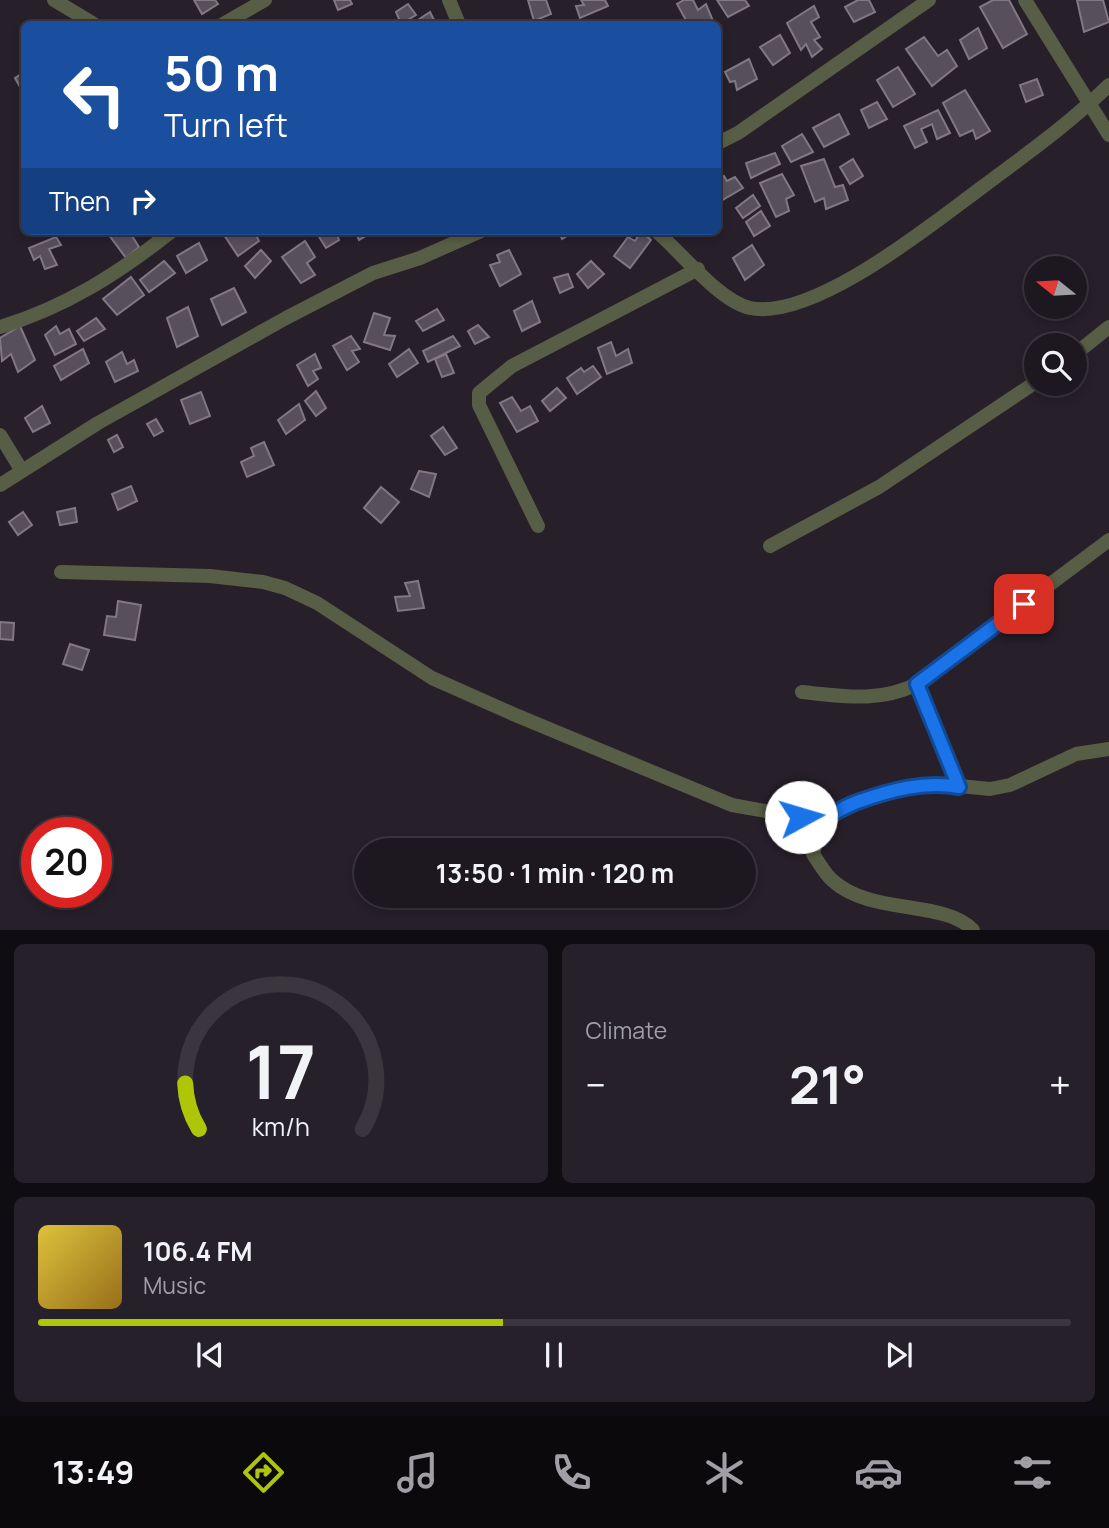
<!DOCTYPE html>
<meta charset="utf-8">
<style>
body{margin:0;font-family:Manrope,sans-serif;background:#252029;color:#f1f3f6;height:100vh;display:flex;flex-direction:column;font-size:26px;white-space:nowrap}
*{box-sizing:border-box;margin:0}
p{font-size:23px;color:#a09fa5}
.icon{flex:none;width:38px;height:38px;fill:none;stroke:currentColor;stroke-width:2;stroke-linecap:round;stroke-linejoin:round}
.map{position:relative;height:930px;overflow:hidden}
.side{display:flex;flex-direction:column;gap:14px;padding:14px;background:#100d12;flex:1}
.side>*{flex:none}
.top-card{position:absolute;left:21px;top:21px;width:700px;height:214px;border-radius:10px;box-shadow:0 4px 10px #0003,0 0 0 2px #3b363e;background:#1a4fa0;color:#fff;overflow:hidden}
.needle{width:46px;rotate:288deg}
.tools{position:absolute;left:1024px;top:256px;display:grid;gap:14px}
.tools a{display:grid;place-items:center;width:63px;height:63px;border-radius:50%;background:#1d1720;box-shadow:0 4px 10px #0003,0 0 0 2px #3b363e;font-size:35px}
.speed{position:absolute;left:21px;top:817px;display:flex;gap:14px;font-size:35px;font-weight:700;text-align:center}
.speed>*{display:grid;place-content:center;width:91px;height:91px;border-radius:50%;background:#1d1720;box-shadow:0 4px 10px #0003,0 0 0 2px #3b363e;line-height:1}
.speed .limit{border:10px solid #d22;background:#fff;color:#111}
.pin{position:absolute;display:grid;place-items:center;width:60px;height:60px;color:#fff;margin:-30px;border-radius:14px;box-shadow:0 4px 10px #0006}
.me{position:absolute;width:77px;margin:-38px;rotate:84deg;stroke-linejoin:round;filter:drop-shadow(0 0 5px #0008)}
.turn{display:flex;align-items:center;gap:24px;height:147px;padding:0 28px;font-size:32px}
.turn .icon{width:91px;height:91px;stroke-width:2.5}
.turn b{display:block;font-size:49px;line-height:60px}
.then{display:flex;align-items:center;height:66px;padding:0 28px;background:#0003;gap:14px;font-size:26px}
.big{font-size:52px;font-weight:700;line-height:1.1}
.side .card{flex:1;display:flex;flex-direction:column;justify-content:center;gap:10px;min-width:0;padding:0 24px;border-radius:10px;background:#252029}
.side .dial{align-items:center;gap:0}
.dial svg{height:182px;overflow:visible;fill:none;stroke:#3b363e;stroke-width:7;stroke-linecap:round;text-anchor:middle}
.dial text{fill:#f1f3f6;stroke:none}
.song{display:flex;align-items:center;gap:21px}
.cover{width:84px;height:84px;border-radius:10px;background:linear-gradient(135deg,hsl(50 70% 55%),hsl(40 70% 35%))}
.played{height:7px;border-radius:4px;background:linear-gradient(90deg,#aec508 45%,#3b363e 45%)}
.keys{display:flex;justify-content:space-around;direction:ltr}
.heat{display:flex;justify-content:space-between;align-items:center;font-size:38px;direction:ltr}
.side .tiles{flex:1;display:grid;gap:14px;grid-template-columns:1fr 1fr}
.card:last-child{grid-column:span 2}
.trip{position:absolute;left:354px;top:838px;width:402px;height:70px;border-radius:35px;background:#1d1720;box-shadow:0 4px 10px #0003,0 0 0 2px #3b363e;font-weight:700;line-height:70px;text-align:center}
.menu{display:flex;height:112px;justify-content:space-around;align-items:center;background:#0c090d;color:#a09fa5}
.menu .icon{width:49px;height:49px}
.menu .active{color:#aec508}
.menu b{font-size:32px;color:#f1f3f6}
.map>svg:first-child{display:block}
</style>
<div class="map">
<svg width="1109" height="930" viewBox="0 0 1109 930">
<rect width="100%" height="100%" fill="#271f2a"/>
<g fill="#584f5c" stroke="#817885" stroke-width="2">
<polygon points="194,0 215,0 218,4 202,14"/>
<polygon points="334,0 350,0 352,4 338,10"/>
<polygon points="528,0 546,0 551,14 534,21"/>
<polygon points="581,0 605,0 608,6 580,18 576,6 584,5"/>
<polygon points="684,0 693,0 698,10 706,4 713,21 688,24 677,4"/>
<polygon points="717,0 745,0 749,6 728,17"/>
<polygon points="858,0 869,0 875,12 854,22 845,7"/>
<polygon points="993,0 1009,0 1027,34 1003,48 980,7"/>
<polygon points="1077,0 1103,0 1109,22 1084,32"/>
<polygon points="408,4 416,15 401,24 396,12"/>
<polygon points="814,6 819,17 811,22 820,37 814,40 822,49 812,57 806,44 801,50 787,23"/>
<polygon points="430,12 436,24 412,24"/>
<polygon points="978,28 987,48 969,59 960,40"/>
<polygon points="780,35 790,53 773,65 760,47"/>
<polygon points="924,37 938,56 947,50 957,66 932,86 906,49"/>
<polygon points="749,59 757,79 737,90 735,81 730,82 725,72"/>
<polygon points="898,67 915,94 893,107 877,80"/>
<polygon points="24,72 24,94 15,78"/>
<polygon points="1037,79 1043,95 1026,102 1020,85"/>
<polygon points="965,90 990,131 976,139 973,130 960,136 943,103"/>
<polygon points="877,102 887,119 869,128 861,110"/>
<polygon points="938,110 950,133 937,139 932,124 921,129 927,142 915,148 904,126"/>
<polygon points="839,114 849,134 824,147 813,128"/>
<polygon points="802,134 813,152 791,162 782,146"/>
<polygon points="775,153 780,164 751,178 746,163"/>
<polygon points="824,159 835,187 843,185 848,200 826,209 824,198 815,202 801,166"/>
<polygon points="853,159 863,176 850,184 840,167"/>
<polygon points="782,174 794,195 786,199 789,211 776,217 760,183"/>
<polygon points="724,176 727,181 735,177 743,188 721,201 718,196 718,179"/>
<polygon points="753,195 760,206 743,218 736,208"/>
<polygon points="761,211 770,226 754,236 746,222"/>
<polygon points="106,231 129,231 139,247 126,258"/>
<polygon points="230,231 254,231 259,241 238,256 224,235"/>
<polygon points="336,231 339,240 326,248 316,232"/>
<polygon points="355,231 374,231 359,240"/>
<polygon points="559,231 575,231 562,239"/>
<polygon points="641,231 651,240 630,268 614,256 628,237 635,241"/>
<polygon points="56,237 61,245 49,249 57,265 45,269 40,256 34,260 29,248"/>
<polygon points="305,241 315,257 307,263 315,275 301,283 282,257"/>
<polygon points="199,243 207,260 186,273 177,256"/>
<polygon points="752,245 764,265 745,280 733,258"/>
<polygon points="261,250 271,261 255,278 245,266"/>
<polygon points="509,250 521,274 500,286 490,265 500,262 497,255"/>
<polygon points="164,261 175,273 149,292 140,280"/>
<polygon points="591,261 604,274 588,288 577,274"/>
<polygon points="568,274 573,287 560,293 554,278"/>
<polygon points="131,277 144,295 117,315 103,299"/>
<polygon points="234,288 246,312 222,325 211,299"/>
<polygon points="532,301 540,322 522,331 514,311"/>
<polygon points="188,307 198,336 177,347 167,318"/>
<polygon points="437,309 444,320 423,331 416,321"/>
<polygon points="374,313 390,318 384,335 395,336 390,350 364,342"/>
<polygon points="96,318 105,329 84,341 77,331"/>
<polygon points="478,325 489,337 475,344 468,331"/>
<polygon points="20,326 35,360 18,372 11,354 2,361 0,338"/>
<polygon points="56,326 60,334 69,329 76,344 55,355 45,335"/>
<polygon points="351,336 360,349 352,351 359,362 347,370 333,346"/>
<polygon points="453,336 460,346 428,362 423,351"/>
<polygon points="611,342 616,356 628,349 632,363 607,374 598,348"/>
<polygon points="83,349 89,363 61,380 54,366"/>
<polygon points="409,349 418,363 397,377 389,364"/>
<polygon points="122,352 127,364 134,360 138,371 115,382 106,362"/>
<polygon points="315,354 321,368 313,371 318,379 308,386 297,365"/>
<polygon points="446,354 454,373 442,377 435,359"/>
<polygon points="593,366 601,377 577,394 567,378 581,368 584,372"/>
<polygon points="557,388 566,398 550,411 542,401"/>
<polygon points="316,391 326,408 316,416 305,401"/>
<polygon points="201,392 210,416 190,424 181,400"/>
<polygon points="512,397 521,411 530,406 538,421 517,432 500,403"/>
<polygon points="299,404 305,420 286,434 278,420"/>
<polygon points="42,406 50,423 33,432 25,418"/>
<polygon points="156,419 163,431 154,436 147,424"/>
<polygon points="443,427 457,448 445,455 431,436"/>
<polygon points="117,435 123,447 114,452 108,440"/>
<polygon points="264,442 274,465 247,477 241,462 254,456 251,448"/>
<polygon points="419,471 436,474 429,497 411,489"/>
<polygon points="131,486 137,501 118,510 112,494"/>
<polygon points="381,487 399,502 381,523 364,508"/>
<polygon points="75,508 77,522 60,525 57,512"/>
<polygon points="23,512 32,525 18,535 9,522"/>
<polygon points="418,581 424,608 398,611 395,597 410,596 405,583"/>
<polygon points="118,601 141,605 135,640 104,635 107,616 116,617"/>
<polygon points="0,622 14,623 13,640 0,639"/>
<polygon points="70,644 89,650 82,670 63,664"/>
</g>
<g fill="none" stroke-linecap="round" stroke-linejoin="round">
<g stroke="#585d45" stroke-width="14">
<polyline points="54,0 94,24"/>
<polyline points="449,0 459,24"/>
<polyline points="1025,0 1109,135"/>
<polyline points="223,24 265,0"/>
<polyline points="718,143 738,133 929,0"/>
<path d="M656,231C681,252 719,301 750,308C813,321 931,225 981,188C1025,155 1069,124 1109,85"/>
<path d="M0,327C66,307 119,273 172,231"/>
<polyline points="1074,355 1109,327"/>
<polyline points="0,435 22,471"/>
<polyline points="0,485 98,423 286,318 373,273 420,258 481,231"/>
<polyline points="538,526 479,405 479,393 512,366 698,269"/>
<polyline points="770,546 879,487 1036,382"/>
<polyline points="61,572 210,576 263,582 285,588 317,603 432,678 513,714 732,805 821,821 853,803 895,790 940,784 990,789 1010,785 1076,754 1109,749"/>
<polyline points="917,684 959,787"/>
<path d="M802,692C842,696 879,703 917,684L1109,540"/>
<path d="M821,821L813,854C819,863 825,874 832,880C871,916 943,899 973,930"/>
</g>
</g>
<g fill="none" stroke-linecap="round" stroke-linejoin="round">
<g stroke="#114b97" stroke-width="18">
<path id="route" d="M801,817C831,823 830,812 857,802C891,790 923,781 959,787L917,684L1024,604"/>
</g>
<use href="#route" stroke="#1a73e8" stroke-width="12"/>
</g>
</svg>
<div class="tools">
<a><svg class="needle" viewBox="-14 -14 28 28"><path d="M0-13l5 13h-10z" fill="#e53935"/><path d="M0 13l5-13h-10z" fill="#a09fa5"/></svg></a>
<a><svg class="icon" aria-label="search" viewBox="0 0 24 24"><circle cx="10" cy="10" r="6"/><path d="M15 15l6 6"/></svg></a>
</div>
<div class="speed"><div class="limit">20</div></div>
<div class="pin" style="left:1024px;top:604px;background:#d93025"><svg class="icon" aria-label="arrive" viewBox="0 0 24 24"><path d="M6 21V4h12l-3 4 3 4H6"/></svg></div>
<svg class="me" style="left:801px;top:817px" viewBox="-20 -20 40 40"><circle r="19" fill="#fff"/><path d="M0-13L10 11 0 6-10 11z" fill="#1a73e8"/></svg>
<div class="trip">13:50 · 1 min · 120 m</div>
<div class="top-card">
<div class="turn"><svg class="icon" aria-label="left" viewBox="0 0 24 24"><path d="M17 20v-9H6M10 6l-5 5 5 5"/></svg><div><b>50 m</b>Turn left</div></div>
<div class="then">Then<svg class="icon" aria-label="right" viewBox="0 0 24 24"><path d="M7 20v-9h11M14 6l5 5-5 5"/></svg></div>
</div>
</div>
<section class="side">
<div class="tiles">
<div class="card dial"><svg viewBox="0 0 100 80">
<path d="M14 69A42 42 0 1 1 86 69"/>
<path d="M14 69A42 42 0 0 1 8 49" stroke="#aec508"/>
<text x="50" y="56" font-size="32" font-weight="700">17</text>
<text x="50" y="72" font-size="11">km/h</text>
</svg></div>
<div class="card"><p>Climate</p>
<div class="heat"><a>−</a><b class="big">21°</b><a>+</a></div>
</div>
<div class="card">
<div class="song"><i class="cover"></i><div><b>106.4 FM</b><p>Music</p></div></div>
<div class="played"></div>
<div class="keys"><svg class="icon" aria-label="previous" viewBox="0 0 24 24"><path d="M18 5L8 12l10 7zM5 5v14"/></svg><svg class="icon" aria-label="pause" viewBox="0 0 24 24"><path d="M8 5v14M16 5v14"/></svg><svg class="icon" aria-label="next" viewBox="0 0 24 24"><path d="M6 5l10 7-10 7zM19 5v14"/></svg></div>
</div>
</div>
</section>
<nav class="menu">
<b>13:49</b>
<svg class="icon active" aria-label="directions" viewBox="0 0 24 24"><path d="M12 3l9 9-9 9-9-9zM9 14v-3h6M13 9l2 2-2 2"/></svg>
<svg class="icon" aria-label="music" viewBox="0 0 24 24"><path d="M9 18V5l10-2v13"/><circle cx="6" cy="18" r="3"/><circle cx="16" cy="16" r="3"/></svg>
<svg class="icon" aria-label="phone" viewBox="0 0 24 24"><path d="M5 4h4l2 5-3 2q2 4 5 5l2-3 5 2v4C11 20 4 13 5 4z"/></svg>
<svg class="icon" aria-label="climate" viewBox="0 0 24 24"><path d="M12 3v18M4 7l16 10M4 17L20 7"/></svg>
<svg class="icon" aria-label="car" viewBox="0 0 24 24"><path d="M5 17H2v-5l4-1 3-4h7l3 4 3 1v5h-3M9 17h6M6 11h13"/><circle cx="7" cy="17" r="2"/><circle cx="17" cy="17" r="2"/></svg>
<svg class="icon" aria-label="filters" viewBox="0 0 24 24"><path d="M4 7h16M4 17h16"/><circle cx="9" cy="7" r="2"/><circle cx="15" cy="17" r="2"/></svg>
</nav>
